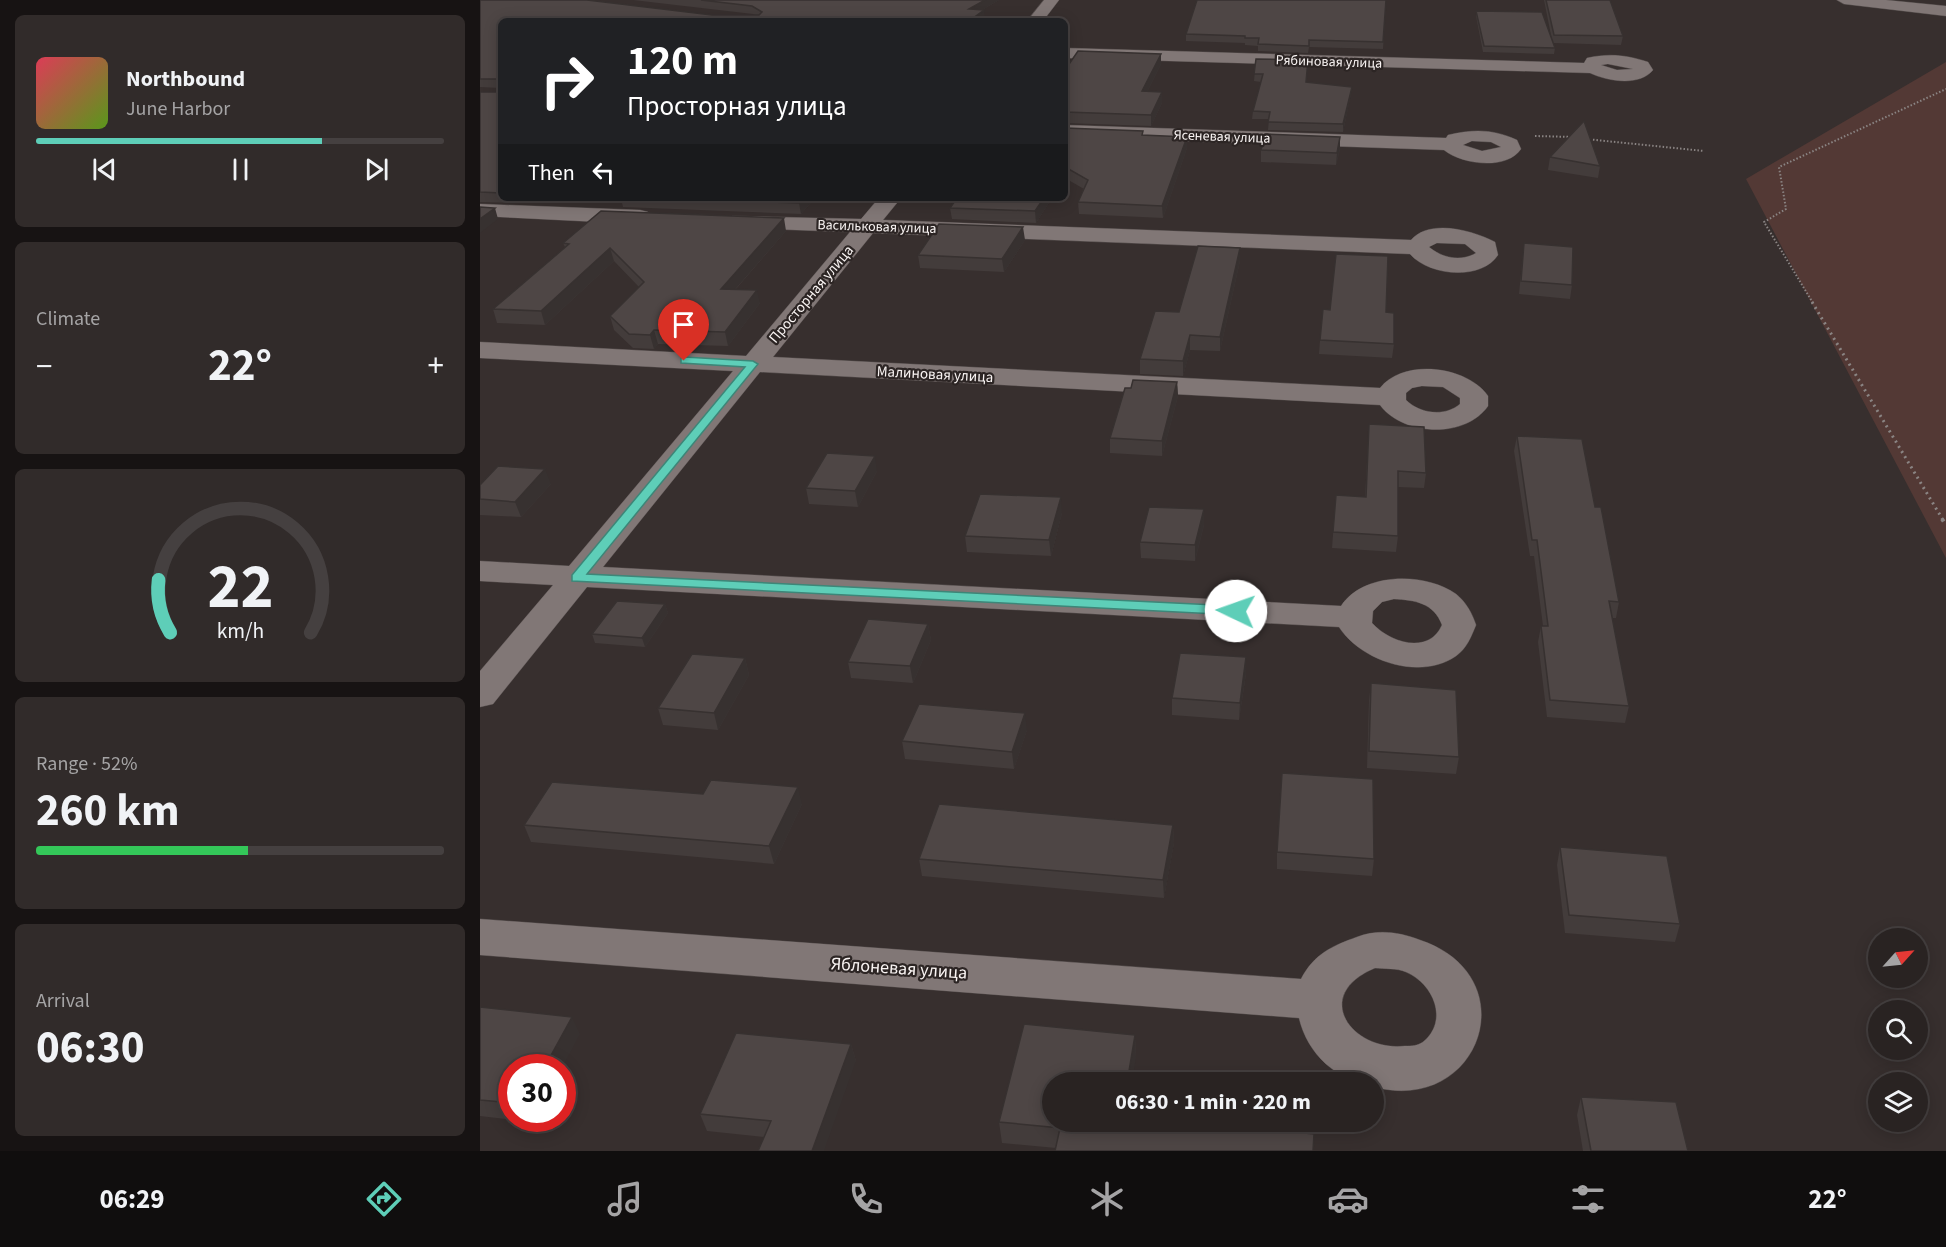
<!DOCTYPE html>
<meta charset="utf-8">
<style>
body{margin:0;font-family:"Source Sans 3",sans-serif;background:#312b2a;color:#f1f3f6;height:100vh;display:flex;flex-direction:column;font-size:22px;white-space:nowrap}
*{box-sizing:border-box;margin:0}
p{font-size:20px;color:#a5a4a5}
.icon{flex:none;width:33px;height:33px;fill:none;stroke:currentColor;stroke-width:2;stroke-linecap:round;stroke-linejoin:round}
.map{position:relative;flex:1;overflow:hidden}
.drawer{display:flex;flex-direction:column;gap:15px;padding:15px;background:#171313;width:480px}
.drawer>*{flex:none}
.banner{position:absolute;left:18px;top:18px;width:570px;height:183px;border-radius:9px;box-shadow:0 3px 15px #0003,0 0 0 2px #454040;background:#202124;color:#fff;overflow:hidden}
.needle{width:39px;rotate:63deg}
.fabs{position:absolute;left:1388px;top:928px;display:grid;gap:12px}
.fabs a{display:grid;place-items:center;width:60px;height:60px;border-radius:50%;background:#292322;box-shadow:0 3px 15px #0003,0 0 0 2px #454040;font-size:30px}
.speed{position:absolute;left:18px;top:1054px;display:flex;gap:12px;font-size:30px;font-weight:700;text-align:center}
.speed>*{display:grid;place-content:center;width:78px;height:78px;border-radius:50%;background:#292322;box-shadow:0 3px 15px #0003,0 0 0 2px #454040;line-height:1}
.speed .limit{border:9px solid #d22;background:#fff;color:#111}
.pin{position:absolute;display:grid;place-items:center;width:51px;height:51px;color:#fff;margin:-62px -26px;border-radius:50% 50% 50% 0;rotate:-45deg;box-shadow:0 0 6px #0007}
.pin .icon{rotate:45deg}
.me{position:absolute;width:66px;margin:-33px;rotate:273deg;stroke-linejoin:round;filter:drop-shadow(0 0 4px #0008)}
.turn{display:flex;align-items:center;gap:21px;height:126px;padding:0 30px;font-size:27px}
.turn .icon{width:78px;height:78px;stroke-width:2.5}
.turn b{display:block;font-size:42px;line-height:51px}
.then{display:flex;align-items:center;height:57px;padding:0 30px;background:#0003;gap:12px;font-size:22px}
.big{font-size:45px;font-weight:700;line-height:1.1}
.drawer .widget{flex:1;display:flex;flex-direction:column;justify-content:center;gap:9px;min-width:0;padding:0 21px;border-radius:9px;background:#312b2a}
.drawer .dial{align-items:center;gap:0}
.dial svg{height:156px;overflow:visible;fill:none;stroke:#454040;stroke-width:7;stroke-linecap:round;text-anchor:middle}
.dial text{fill:#f1f3f6;stroke:none}
.song{display:flex;align-items:center;gap:18px}
.cover{width:72px;height:72px;border-radius:9px;background:linear-gradient(135deg,hsl(350 70% 55%),hsl(90 70% 35%))}
.played{height:6px;border-radius:3px;background:linear-gradient(90deg,#5eceb8 70%,#454040 70%)}
.keys{display:flex;justify-content:space-around;direction:ltr}
.heat{display:flex;justify-content:space-between;align-items:center;font-size:33px;direction:ltr}
.charge{height:9px;border-radius:4px;background:linear-gradient(90deg,#34c759 52%,#454040 0)}
.trip{position:absolute;left:562px;top:1072px;width:342px;height:60px;border-radius:30px;background:#292322;box-shadow:0 3px 15px #0003,0 0 0 2px #454040;font-weight:700;line-height:60px;text-align:center}
.tabs{display:flex;height:96px;justify-content:space-around;align-items:center;background:#100e0e;color:#a5a4a5}
.tabs .icon{width:42px;height:42px}
.tabs .current{color:#5eceb8}
.tabs b{font-size:27px;color:#f1f3f6}
main{display:flex;flex:1;min-height:0}
.map>svg:first-child{display:block}
</style>
<main>
<section class="drawer">
<div class="widget">
<div class="song"><i class="cover"></i><div><b>Northbound</b><p>June Harbor</p></div></div>
<div class="played"></div>
<div class="keys"><svg class="icon" aria-label="previous" viewBox="0 0 24 24"><path d="M18 5L8 12l10 7zM5 5v14"/></svg><svg class="icon" aria-label="pause" viewBox="0 0 24 24"><path d="M8 5v14M16 5v14"/></svg><svg class="icon" aria-label="next" viewBox="0 0 24 24"><path d="M6 5l10 7-10 7zM19 5v14"/></svg></div>
</div>
<div class="widget"><p>Climate</p>
<div class="heat"><a>−</a><b class="big">22°</b><a>+</a></div>
</div>
<div class="widget dial"><svg viewBox="0 0 100 80">
<path d="M14 69A42 42 0 1 1 86 69"/>
<path d="M14 69A42 42 0 0 1 8 42" stroke="#5eceb8"/>
<text x="50" y="56" font-size="32" font-weight="700">22</text>
<text x="50" y="72" font-size="11">km/h</text>
</svg></div>
<div class="widget"><p>Range · 52%</p><b class="big">260 km</b><div class="charge"></div></div>
<div class="widget"><p>Arrival</p><b class="big">06:30</b></div>
</section>
<div class="map">
<svg width="1466" height="1151" viewBox="0 0 1466 1151">
<rect width="100%" height="100%" fill="#372f2e"/>
<polygon fill="#533935" points="1466,62 1466,558 1266,179"/>
<g fill="none" stroke-linecap="round" stroke-linejoin="round">
<g stroke="#534c4b" stroke-width="1">
<g id="minor">
<polygon points="564,0 579,0 563,21 547,21"/>
<polygon points="1357,0 1406,0 1466,6 1466,16 1364,4"/>
<path d="M585,48L1104,63L1107,58C1129,53 1147,55 1168,62L1173,70C1159,87 1127,81 1110,73L585,58ZM1128,64L1153,69L1137,70L1121,65Z"/>
<path d="M585,125L966,138L968,135C994,129 1013,129 1037,140L1041,149C1026,171 981,164 964,150L585,137ZM992,141L1011,142L1021,147L1002,151L983,145Z"/>
<path d="M399,198H421L403,220L931,240C950,218 994,231 1015,242L1018,255C1001,281 949,276 930,254L393,233L293,357L900,388C924,358 987,366 1008,396V406C985,439 923,436 900,405L280,372L123,567L861,606C883,572 945,572 976,594C986,602 992,613 996,625C991,637 987,648 976,656C940,681 881,661 859,627L107,587L13,704L0,707V671L73,585L0,581V561L89,566L253,371L0,358V342L266,356L370,232L260,228L252,226L249,221L252,216L381,219ZM957,243L985,244L996,253C981,262 962,258 949,247ZM942,386L963,387L980,398V404C965,417 940,414 926,400V393L932,388ZM914,599C935,600 954,603 962,625C949,655 910,643 892,623L893,611L902,602Z"/>
<polygon points="0,204 160,210 168,212 171,217 168,222 160,224 0,216"/>
<path d="M0,919L821,979C834,954 852,946 877,937C898,929 919,932 940,940C1048,976 1001,1115 894,1087V1083C857,1083 827,1053 819,1018L0,955ZM895,968C905,969 917,968 926,972C954,984 969,1021 943,1042C937,1046 932,1046 925,1046C872,1052 830,995 895,968Z"/>
</g>
</g>
<g stroke="#8a8483" stroke-width="2" stroke-dasharray="1.5 2" stroke-linecap="butt">
<polyline points="1055,136 1093,137"/>
<polyline points="1106,139 1224,151"/>
<polyline points="1333,303 1284,222 1306,209 1299,167 1466,89"/>
</g>
<polyline stroke="#8a8483" stroke-width="3" stroke-dasharray="2 4" stroke-linecap="butt" points="1332,302 1463,520"/>
<polyline stroke="#8a8483" stroke-width="4" stroke-dasharray="3 4.5" stroke-linecap="butt" points="1462,519 1466,525"/>
<use href="#minor" fill="#817776" fill-rule="evenodd"/>
</g>
<g fill="#433c3b">
<polygon points="0,0 232,15 275,15 273,14 153,0 519,0 502,10 505,18 21,21 21,198 47,198 39,203 0,202 0,92 20,92 20,88 0,87"/>
<polygon points="906,0 903,49 829,47 828,53 778,51 778,46 765,45 765,43 706,41 706,34"/>
<polygon points="1064,0 1130,0 1143,36 1141,45 1073,43 1075,48 1074,54 1003,52 996,16 996,11 1072,40"/>
<polygon points="776,59 827,82 871,94 863,132 788,130 789,119 772,119 773,111 781,82 774,81"/>
<polygon points="681,64 667,92 682,92 682,103 671,126 585,123 585,70"/>
<polygon points="585,128 664,135 707,148 683,218 599,214 598,202 604,189 585,178"/>
<polygon points="860,137 860,149 856,165 781,162 781,150"/>
<polygon points="1070,157 1120,166 1118,178 1068,170"/>
<polygon points="141,198 335,198 321,214 143,207"/>
<polygon points="572,198 556,223 472,219 470,208"/>
<polygon points="306,231 256,289 280,303 248,346 178,344 174,349 153,348 134,330 130,316 159,287 134,261 65,325 17,323 13,309 85,247 83,243"/>
<polygon points="545,240 524,272 440,268 438,255"/>
<polygon points="1044,243 1092,285 1090,299 1039,294"/>
<polygon points="760,248 760,261 740,351 710,350 703,376 660,374 660,359 699,312"/>
<polygon points="850,310 906,312 914,344 912,358 839,354 840,340"/>
<polygon points="697,382 698,396 682,456 630,453 630,438"/>
<polygon points="889,424 946,473 944,488 918,487 918,536 916,552 852,548 856,495 885,497"/>
<polygon points="1037,436 1115,507 1139,602 1136,618 1132,618 1149,706 1145,723 1067,717 1058,642 1061,626 1063,626 1054,556 1050,556 1034,451"/>
<polygon points="397,471 378,507 329,504 326,488"/>
<polygon points="71,484 41,517 0,515 0,485"/>
<polygon points="724,509 724,525 715,561 661,558 660,542"/>
<polygon points="582,513 571,556 487,552 485,536"/>
<polygon points="185,604 188,613 165,647 115,643 112,634"/>
<polygon points="448,624 451,640 433,683 371,678 368,662"/>
<polygon points="265,658 269,675 238,730 183,725 178,708"/>
<polygon points="766,674 759,720 692,715 692,698"/>
<polygon points="891,683 979,757 976,774 887,768 889,700"/>
<polygon points="547,730 534,769 425,759 422,741"/>
<polygon points="322,804 294,864 51,842 44,825"/>
<polygon points="693,825 694,843 684,898 442,876 439,859"/>
<polygon points="1080,847 1200,924 1195,942 1085,933 1077,865"/>
<polygon points="797,852 894,859 892,876 797,869"/>
<polygon points="0,1007 100,1034 32,1068 32,1119 54,1119 53,1122 0,1116"/>
<polygon points="655,1035 656,1057 573,1122 716,1122 576,1148 522,1143 519,1122"/>
<polygon points="371,1044 376,1061 284,1137 227,1131 220,1114"/>
<polygon points="1101,1097 1208,1151 1103,1151 1097,1115"/>
</g>
<g fill="#373130">
<polygon points="505,0 519,0 490,17 489,9"/>
<polygon points="504,10 505,18 501,21 489,21"/>
<polygon points="681,54 681,64 662,102 662,91"/>
<polygon points="872,87 871,94 863,132 863,124"/>
<polygon points="682,92 682,103 671,126 671,115"/>
<polygon points="707,137 707,148 683,218 682,206"/>
<polygon points="860,137 860,149 856,165 857,153"/>
<polygon points="37,198 47,198 39,203"/>
<polygon points="324,198 335,198 321,214 319,203"/>
<polygon points="564,198 572,198 556,223 555,211"/>
<polygon points="15,208 18,219 0,233 0,219"/>
<polygon points="304,218 306,231 244,302 241,289"/>
<polygon points="543,227 545,240 524,272 522,259"/>
<polygon points="130,248 134,261 65,325 61,311"/>
<polygon points="760,248 760,261 740,351 740,337"/>
<polygon points="277,290 280,303 248,346 245,332"/>
<polygon points="174,330 178,344 174,349 170,335"/>
<polygon points="710,335 710,350 703,376 703,361"/>
<polygon points="697,382 698,396 682,456 682,441"/>
<polygon points="395,456 397,471 378,507 375,491"/>
<polygon points="65,469 71,484 41,517 35,502"/>
<polygon points="581,497 582,513 571,556 569,540"/>
<polygon points="724,509 724,525 715,561 715,545"/>
<polygon points="185,604 188,613 165,647 162,638"/>
<polygon points="448,624 451,640 433,683 430,666"/>
<polygon points="766,657 766,674 759,720 760,703"/>
<polygon points="265,658 269,675 238,730 234,713"/>
<polygon points="545,713 547,730 534,769 532,752"/>
<polygon points="318,787 322,804 294,864 289,846"/>
<polygon points="693,825 694,843 684,898 683,880"/>
<polygon points="92,1017 100,1034 82,1068 64,1068"/>
<polygon points="655,1035 656,1057 652,1083 647,1083"/>
<polygon points="371,1044 376,1061 344,1151 332,1151"/>
</g>
<g fill="#4e4645" stroke="#373130" stroke-width="1.5">
<polygon points="0,0 107,0 232,15 279,15 282,12 272,6 221,0 505,0 489,9 504,10 489,21 21,21 21,193 0,192 0,92 20,92 20,79 0,79"/>
<polygon points="717,0 906,0 903,42 829,40 829,46 778,44 779,38 765,38 765,36 706,34"/>
<polygon points="1066,0 1130,0 1143,36 1074,35"/>
<polygon points="996,11 1062,12 1075,48 1004,46"/>
<polygon points="598,51 681,54 662,91 682,92 671,115 585,112 585,70"/>
<polygon points="776,59 828,60 826,82 872,87 863,124 788,122 790,112 773,111 783,74 774,74"/>
<polygon points="1104,121 1120,166 1070,157"/>
<polygon points="585,128 663,131 662,135 707,137 682,206 598,202 608,180 585,167"/>
<polygon points="785,134 860,137 857,153 781,150"/>
<polygon points="178,198 324,198 319,203"/>
<polygon points="477,198 564,198 555,211 470,208"/>
<polygon points="0,207 15,208 0,219"/>
<polygon points="121,211 304,218 241,289 277,290 245,332 174,330 170,335 149,334 130,316 164,282 130,248 61,311 13,309 89,244 83,243"/>
<polygon points="459,224 543,227 522,259 438,255"/>
<polygon points="1044,243 1093,247 1092,285 1041,281"/>
<polygon points="718,246 760,248 740,337 710,335 703,361 660,359 675,311 699,312"/>
<polygon points="856,254 908,256 906,312 914,313 914,344 840,340 843,309 850,310"/>
<polygon points="653,380 697,382 682,441 630,438 645,388 651,388"/>
<polygon points="889,424 944,427 946,473 918,471 918,536 853,532 856,495 886,497"/>
<polygon points="1037,436 1102,439 1115,507 1121,507 1139,602 1129,601 1149,706 1070,700 1061,626 1068,626 1057,540 1052,540"/>
<polygon points="347,453 395,456 375,491 326,488"/>
<polygon points="18,466 65,469 35,502 0,499 0,485"/>
<polygon points="500,494 581,497 569,540 485,536"/>
<polygon points="669,507 724,509 715,545 660,542"/>
<polygon points="137,601 185,604 162,638 112,634"/>
<polygon points="388,619 448,624 430,666 368,662"/>
<polygon points="700,653 766,657 760,703 692,698"/>
<polygon points="212,654 265,658 234,713 178,708"/>
<polygon points="891,683 976,690 979,757 889,751"/>
<polygon points="439,704 545,713 532,752 422,741"/>
<polygon points="802,773 893,779 894,859 797,852"/>
<polygon points="231,780 318,787 289,846 44,825 72,782 223,794"/>
<polygon points="459,804 693,825 683,880 439,859"/>
<polygon points="1080,847 1187,856 1200,924 1089,915"/>
<polygon points="0,1007 92,1017 64,1068 32,1068 32,1103 0,1100"/>
<polygon points="544,1024 655,1035 647,1083 573,1083 573,1122 716,1122 834,1134 833,1151 575,1151 580,1128 519,1122"/>
<polygon points="256,1033 371,1044 332,1151 278,1151 291,1121 220,1114"/>
<polygon points="1101,1097 1196,1102 1208,1151 1111,1151"/>
</g>
<polygon fill="#5eceb8" stroke="#3d8678" stroke-width="1.5" points="204,357 273,361 278,364 107,574 756,606 763,611 756,615 92,581 92,575 265,367 201,363 201,358"/>
<g text-anchor="middle" stroke-width="4.5" stroke-linejoin="round" paint-order="stroke">
<g font-size="14" fill="#f9f4f3" stroke="#2c2524">
<text transform="translate(849 61) rotate(2)" y="5">Рябиновая улица</text>
<text transform="translate(742 136) rotate(2)" y="5">Ясеневая улица</text>
<text transform="translate(397 226) rotate(2)" y="5">Васильковая улица</text>
</g>
<g font-size="15" fill="#f9f4f3" stroke="#2c2524">
<text transform="translate(331 294) rotate(-50)" y="5">Просторная улица</text>
<text transform="translate(455 374) rotate(3)" y="5">Малиновая улица</text>
</g>
<g font-size="18" fill="#f9f4f3" stroke="#2c2524">
<text transform="translate(419 968) rotate(4)" y="6">Яблоневая улица</text>
</g>
</g>
</svg>
<div class="fabs">
<a><svg class="needle" viewBox="-14 -14 28 28"><path d="M0-13l5 13h-10z" fill="#e53935"/><path d="M0 13l5-13h-10z" fill="#a5a4a5"/></svg></a>
<a><svg class="icon" aria-label="search" viewBox="0 0 24 24"><circle cx="10" cy="10" r="6"/><path d="M15 15l6 6"/></svg></a>
<a><svg class="icon" aria-label="layers" viewBox="0 0 24 24"><path d="M12 4l9 5-9 5-9-5zM3 14l9 5 9-5"/></svg></a>
</div>
<div class="speed"><div class="limit">30</div></div>
<div class="pin" style="left:204px;top:361px;background:#d93025"><svg class="icon" aria-label="arrive" viewBox="0 0 24 24"><path d="M6 21V4h12l-3 4 3 4H6"/></svg></div>
<svg class="me" style="left:756px;top:611px" viewBox="-20 -20 40 40"><circle r="19" fill="#fff"/><path d="M0-13L10 11 0 6-10 11z" fill="#5eceb8"/></svg>
<div class="trip">06:30 · 1 min · 220 m</div>
<div class="banner">
<div class="turn"><svg class="icon" aria-label="right" viewBox="0 0 24 24"><path d="M7 20v-9h11M14 6l5 5-5 5"/></svg><div><b>120 m</b>Просторная улица</div></div>
<div class="then">Then<svg class="icon" aria-label="left" viewBox="0 0 24 24"><path d="M17 20v-9H6M10 6l-5 5 5 5"/></svg></div>
</div>
</div>
</main>
<nav class="tabs">
<b>06:29</b>
<svg class="icon current" aria-label="directions" viewBox="0 0 24 24"><path d="M12 3l9 9-9 9-9-9zM9 14v-3h6M13 9l2 2-2 2"/></svg>
<svg class="icon" aria-label="music" viewBox="0 0 24 24"><path d="M9 18V5l10-2v13"/><circle cx="6" cy="18" r="3"/><circle cx="16" cy="16" r="3"/></svg>
<svg class="icon" aria-label="phone" viewBox="0 0 24 24"><path d="M5 4h4l2 5-3 2q2 4 5 5l2-3 5 2v4C11 20 4 13 5 4z"/></svg>
<svg class="icon" aria-label="climate" viewBox="0 0 24 24"><path d="M12 3v18M4 7l16 10M4 17L20 7"/></svg>
<svg class="icon" aria-label="car" viewBox="0 0 24 24"><path d="M5 17H2v-5l4-1 3-4h7l3 4 3 1v5h-3M9 17h6M6 11h13"/><circle cx="7" cy="17" r="2"/><circle cx="17" cy="17" r="2"/></svg>
<svg class="icon" aria-label="filters" viewBox="0 0 24 24"><path d="M4 7h16M4 17h16"/><circle cx="9" cy="7" r="2"/><circle cx="15" cy="17" r="2"/></svg>
<b>22°</b>
</nav>
